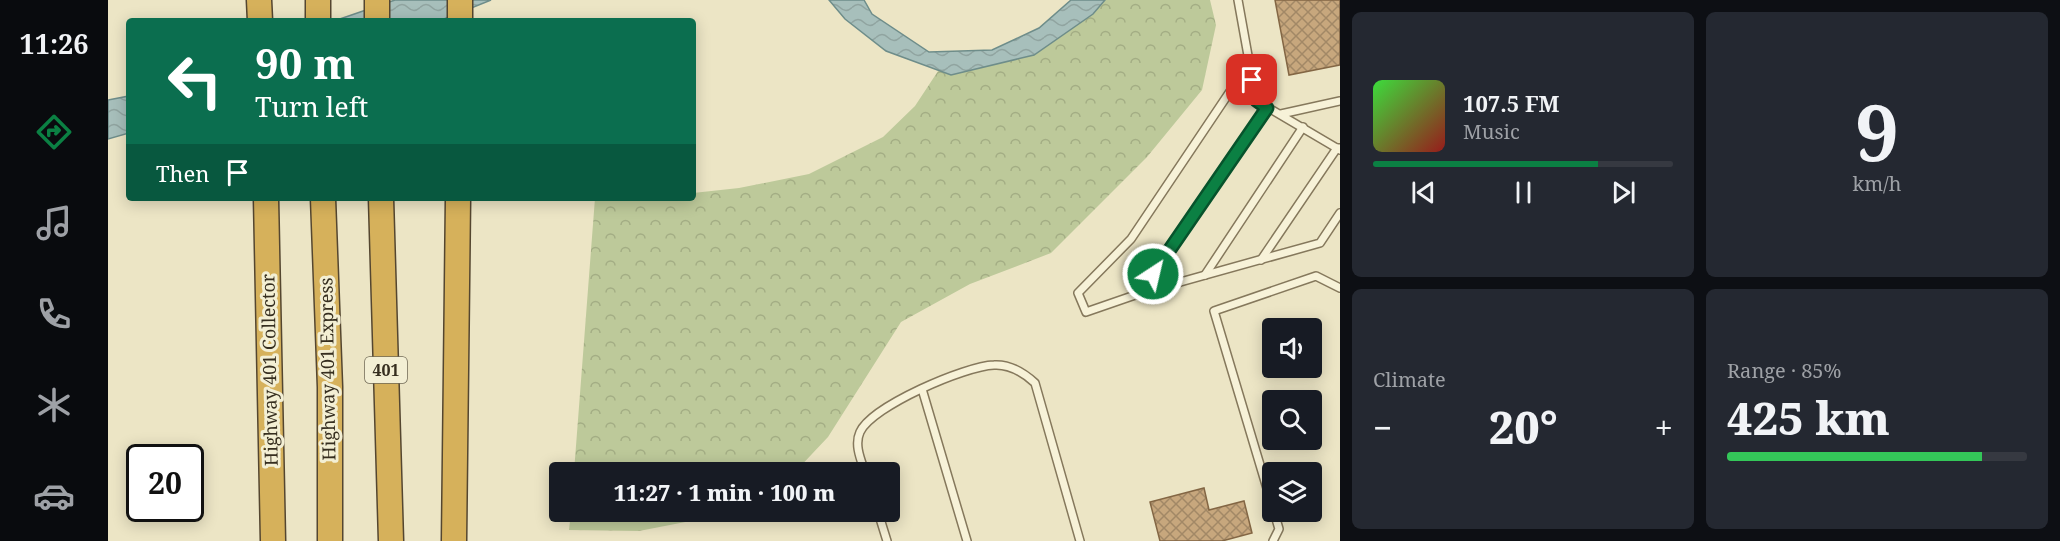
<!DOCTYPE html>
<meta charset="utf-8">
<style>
body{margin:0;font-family:"Noto Serif",serif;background:#242831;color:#f1f3f6;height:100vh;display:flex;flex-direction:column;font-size:22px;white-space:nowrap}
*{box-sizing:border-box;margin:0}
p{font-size:20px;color:#9ea1a6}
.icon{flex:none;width:33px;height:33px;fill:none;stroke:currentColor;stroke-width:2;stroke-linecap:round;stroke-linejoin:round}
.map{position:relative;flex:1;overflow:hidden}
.drawer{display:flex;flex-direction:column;gap:12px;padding:12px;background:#0d0f14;width:720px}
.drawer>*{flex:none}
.hud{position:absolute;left:18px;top:18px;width:570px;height:183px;border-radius:6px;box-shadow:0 3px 15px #0003;background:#0b6e4f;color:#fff;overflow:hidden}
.controls{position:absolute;left:1154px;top:318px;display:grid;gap:12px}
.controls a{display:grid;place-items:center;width:60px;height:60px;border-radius:6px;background:#171b24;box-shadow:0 3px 15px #0003;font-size:30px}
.speed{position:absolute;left:18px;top:444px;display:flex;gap:12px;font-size:30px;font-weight:700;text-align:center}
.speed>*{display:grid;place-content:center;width:78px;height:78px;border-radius:50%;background:#171b24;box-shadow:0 3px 15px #0003;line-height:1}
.speed .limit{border:3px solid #111;border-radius:9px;background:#fff;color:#111}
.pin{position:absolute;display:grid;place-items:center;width:51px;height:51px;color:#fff;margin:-26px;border-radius:12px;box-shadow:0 3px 9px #0006}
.me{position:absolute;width:66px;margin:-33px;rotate:35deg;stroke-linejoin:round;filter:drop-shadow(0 0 4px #0008)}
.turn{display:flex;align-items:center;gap:21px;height:126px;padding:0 30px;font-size:27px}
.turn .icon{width:78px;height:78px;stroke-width:2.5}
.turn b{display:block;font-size:42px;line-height:51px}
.then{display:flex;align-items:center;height:57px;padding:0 30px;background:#0003;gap:12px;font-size:22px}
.big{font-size:45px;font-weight:800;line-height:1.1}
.drawer .card{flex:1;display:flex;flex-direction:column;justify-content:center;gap:9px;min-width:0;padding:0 21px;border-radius:9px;background:#242831}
.drawer .dial{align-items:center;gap:0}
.dial b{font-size:78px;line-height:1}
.song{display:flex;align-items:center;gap:18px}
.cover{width:72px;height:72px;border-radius:9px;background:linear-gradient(135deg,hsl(120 70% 55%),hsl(0 70% 35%))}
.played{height:6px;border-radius:3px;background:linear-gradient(90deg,#0b8043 75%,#363941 75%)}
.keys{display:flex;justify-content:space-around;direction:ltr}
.heat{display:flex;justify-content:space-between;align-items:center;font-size:33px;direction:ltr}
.charge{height:9px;border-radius:4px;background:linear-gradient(90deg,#34c759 85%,#363941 0)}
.drawer .tiles{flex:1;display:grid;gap:12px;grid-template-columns:repeat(2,1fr)}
.trip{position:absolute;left:441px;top:462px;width:351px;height:60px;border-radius:6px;background:#171b24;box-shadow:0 3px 15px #0003;font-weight:800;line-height:60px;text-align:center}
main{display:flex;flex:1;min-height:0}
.tab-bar{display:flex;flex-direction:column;width:108px;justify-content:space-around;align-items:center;background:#090b0e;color:#9ea1a6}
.tab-bar .icon{width:42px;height:42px}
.tab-bar .current{color:#0b8043}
.tab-bar b{font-size:27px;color:#f1f3f6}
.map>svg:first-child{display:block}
</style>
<main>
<nav class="tab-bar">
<b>11:26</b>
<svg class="icon current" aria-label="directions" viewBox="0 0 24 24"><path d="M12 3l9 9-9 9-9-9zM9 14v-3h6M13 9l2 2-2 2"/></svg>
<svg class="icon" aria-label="music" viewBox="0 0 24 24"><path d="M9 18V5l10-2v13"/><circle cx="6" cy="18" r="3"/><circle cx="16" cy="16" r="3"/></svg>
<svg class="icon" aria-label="phone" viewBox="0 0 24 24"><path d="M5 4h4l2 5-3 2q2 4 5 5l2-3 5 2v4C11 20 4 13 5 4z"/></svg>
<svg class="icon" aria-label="climate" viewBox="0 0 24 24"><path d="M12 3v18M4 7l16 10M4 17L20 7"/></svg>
<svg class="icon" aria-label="car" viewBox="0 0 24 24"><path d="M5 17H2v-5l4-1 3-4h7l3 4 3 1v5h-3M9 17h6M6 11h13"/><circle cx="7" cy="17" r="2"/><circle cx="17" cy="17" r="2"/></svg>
</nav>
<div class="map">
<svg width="1232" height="541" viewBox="0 0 1232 541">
<defs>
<pattern id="forest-crowns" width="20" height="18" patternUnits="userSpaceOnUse" patternTransform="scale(1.5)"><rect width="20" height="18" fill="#bdc99a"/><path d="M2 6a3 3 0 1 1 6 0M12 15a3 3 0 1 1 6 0" fill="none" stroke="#a3ad84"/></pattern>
<pattern id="water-waves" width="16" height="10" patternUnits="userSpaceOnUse" patternTransform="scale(1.5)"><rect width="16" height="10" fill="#a7bfbb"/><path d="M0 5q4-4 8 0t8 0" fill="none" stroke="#90a4a0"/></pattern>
<pattern id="building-cross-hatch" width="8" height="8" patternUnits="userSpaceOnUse" patternTransform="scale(1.5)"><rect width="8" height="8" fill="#c7a77d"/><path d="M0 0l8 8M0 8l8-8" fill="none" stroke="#a28866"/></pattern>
</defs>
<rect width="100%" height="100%" fill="#ece5c5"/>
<g fill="url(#forest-crowns)">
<polygon points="997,0 1102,0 1108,25 1094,90 1039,157 943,253 862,284 793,322 720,437 687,472 466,472 487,198 585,198 585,193 631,188 701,174 775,137 807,106 838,59 843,74 985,14"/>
<polygon points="463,512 629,512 531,531 461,530"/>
</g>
<g fill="url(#water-waves)" stroke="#6e8d8a" stroke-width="1.5">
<polygon points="287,0 383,0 331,21 226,21"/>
<polygon points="721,0 756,0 764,14 821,52 884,50 931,28 963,0 997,0 985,14 926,55 843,75 778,51 737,19"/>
<polygon points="21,96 21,133 0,139 0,100"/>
</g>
<g fill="url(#building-cross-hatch)" stroke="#836644" stroke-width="1.5">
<polygon points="1167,0 1232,0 1232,65 1181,75"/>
<polygon points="1096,488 1101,510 1136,501 1144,533 1114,541 1052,541 1042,502"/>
</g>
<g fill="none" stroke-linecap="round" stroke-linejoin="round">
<g stroke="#85785c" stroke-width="10">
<g id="lane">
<polyline points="1130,0 1148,100"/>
<polyline points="1173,114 1232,101"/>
<polyline points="1232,150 1125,87 1023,239 970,293 978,312 1033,293 1212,243 1232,213"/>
<polyline points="1153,260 1229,148 1232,148"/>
<polyline points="1097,275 1195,127"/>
<polyline points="1033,293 1159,108"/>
<polyline points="814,389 859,541"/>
<path d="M757,472C753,460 746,445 752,432C764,406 857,366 886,365C901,364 916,373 927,383L972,541"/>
<polyline points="1164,505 1106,311 1208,276 1232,288"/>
<polyline points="770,512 779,541"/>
<polyline points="1165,541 1171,529 1166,512"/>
</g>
</g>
<g stroke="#544630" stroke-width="27">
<g id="highway">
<polyline points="151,0 152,21"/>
<polyline points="210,0 210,21"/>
<polyline points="269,0 269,21"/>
<polyline points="352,21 352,0"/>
<polyline points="158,198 165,541"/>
<polyline points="215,198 222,387 222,541"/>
<polyline points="273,198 283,541"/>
<polyline points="346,541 350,198"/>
</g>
</g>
<use href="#lane" stroke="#f7f2d8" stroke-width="7"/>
<use href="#highway" stroke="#d6b15b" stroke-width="24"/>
</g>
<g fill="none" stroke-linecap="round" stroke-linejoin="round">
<g stroke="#07532c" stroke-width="15">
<polyline id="route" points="1045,274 1159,108 1148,100 1144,80"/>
</g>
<use href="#route" stroke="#0b8043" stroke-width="10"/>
</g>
<g text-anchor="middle" stroke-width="6" stroke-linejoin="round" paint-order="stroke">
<rect fill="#f3efd4" stroke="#6f6855" stroke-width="1.5" x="257" y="357" width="42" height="26" rx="4.5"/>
<g font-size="16" font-weight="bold" fill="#362e1f">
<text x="278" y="376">401</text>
</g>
<g font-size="18" fill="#362e1f" stroke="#f3efd4">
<text transform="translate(220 369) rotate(-91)" y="6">Highway 401 Express</text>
<text transform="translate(162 370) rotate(-91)" y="6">Highway 401 Collector</text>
</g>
</g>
</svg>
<div class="controls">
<a><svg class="icon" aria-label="sound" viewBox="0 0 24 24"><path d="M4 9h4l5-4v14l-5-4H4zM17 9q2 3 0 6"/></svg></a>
<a><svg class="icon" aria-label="search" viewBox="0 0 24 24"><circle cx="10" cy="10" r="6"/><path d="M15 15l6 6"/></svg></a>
<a><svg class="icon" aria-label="layers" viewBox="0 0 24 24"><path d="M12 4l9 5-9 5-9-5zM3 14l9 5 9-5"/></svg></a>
</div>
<div class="speed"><div class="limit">20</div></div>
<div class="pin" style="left:1144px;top:80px;background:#d93025"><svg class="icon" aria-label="arrive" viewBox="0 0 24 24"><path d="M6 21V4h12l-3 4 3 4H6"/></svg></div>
<svg class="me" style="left:1045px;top:274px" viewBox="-20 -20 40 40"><circle r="17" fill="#0b8043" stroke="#fff" stroke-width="3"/><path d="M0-11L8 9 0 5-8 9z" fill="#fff"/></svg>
<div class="trip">11:27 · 1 min · 100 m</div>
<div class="hud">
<div class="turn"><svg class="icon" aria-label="left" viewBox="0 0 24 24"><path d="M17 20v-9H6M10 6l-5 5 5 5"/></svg><div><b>90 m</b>Turn left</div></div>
<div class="then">Then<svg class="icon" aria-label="arrive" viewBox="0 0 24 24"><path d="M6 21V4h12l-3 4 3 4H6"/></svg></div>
</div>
</div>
<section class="drawer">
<div class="tiles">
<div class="card">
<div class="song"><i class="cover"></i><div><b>107.5 FM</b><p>Music</p></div></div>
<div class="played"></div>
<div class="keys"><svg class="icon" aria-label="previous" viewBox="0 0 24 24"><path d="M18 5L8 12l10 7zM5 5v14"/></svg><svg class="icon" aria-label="pause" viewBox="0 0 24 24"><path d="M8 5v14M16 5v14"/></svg><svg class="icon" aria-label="next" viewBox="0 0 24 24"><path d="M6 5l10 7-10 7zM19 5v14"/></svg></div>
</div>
<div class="card dial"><b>9</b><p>km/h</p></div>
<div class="card"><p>Climate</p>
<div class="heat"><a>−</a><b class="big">20°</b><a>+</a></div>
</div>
<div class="card"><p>Range · 85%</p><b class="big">425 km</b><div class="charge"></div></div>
</div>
</section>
</main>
